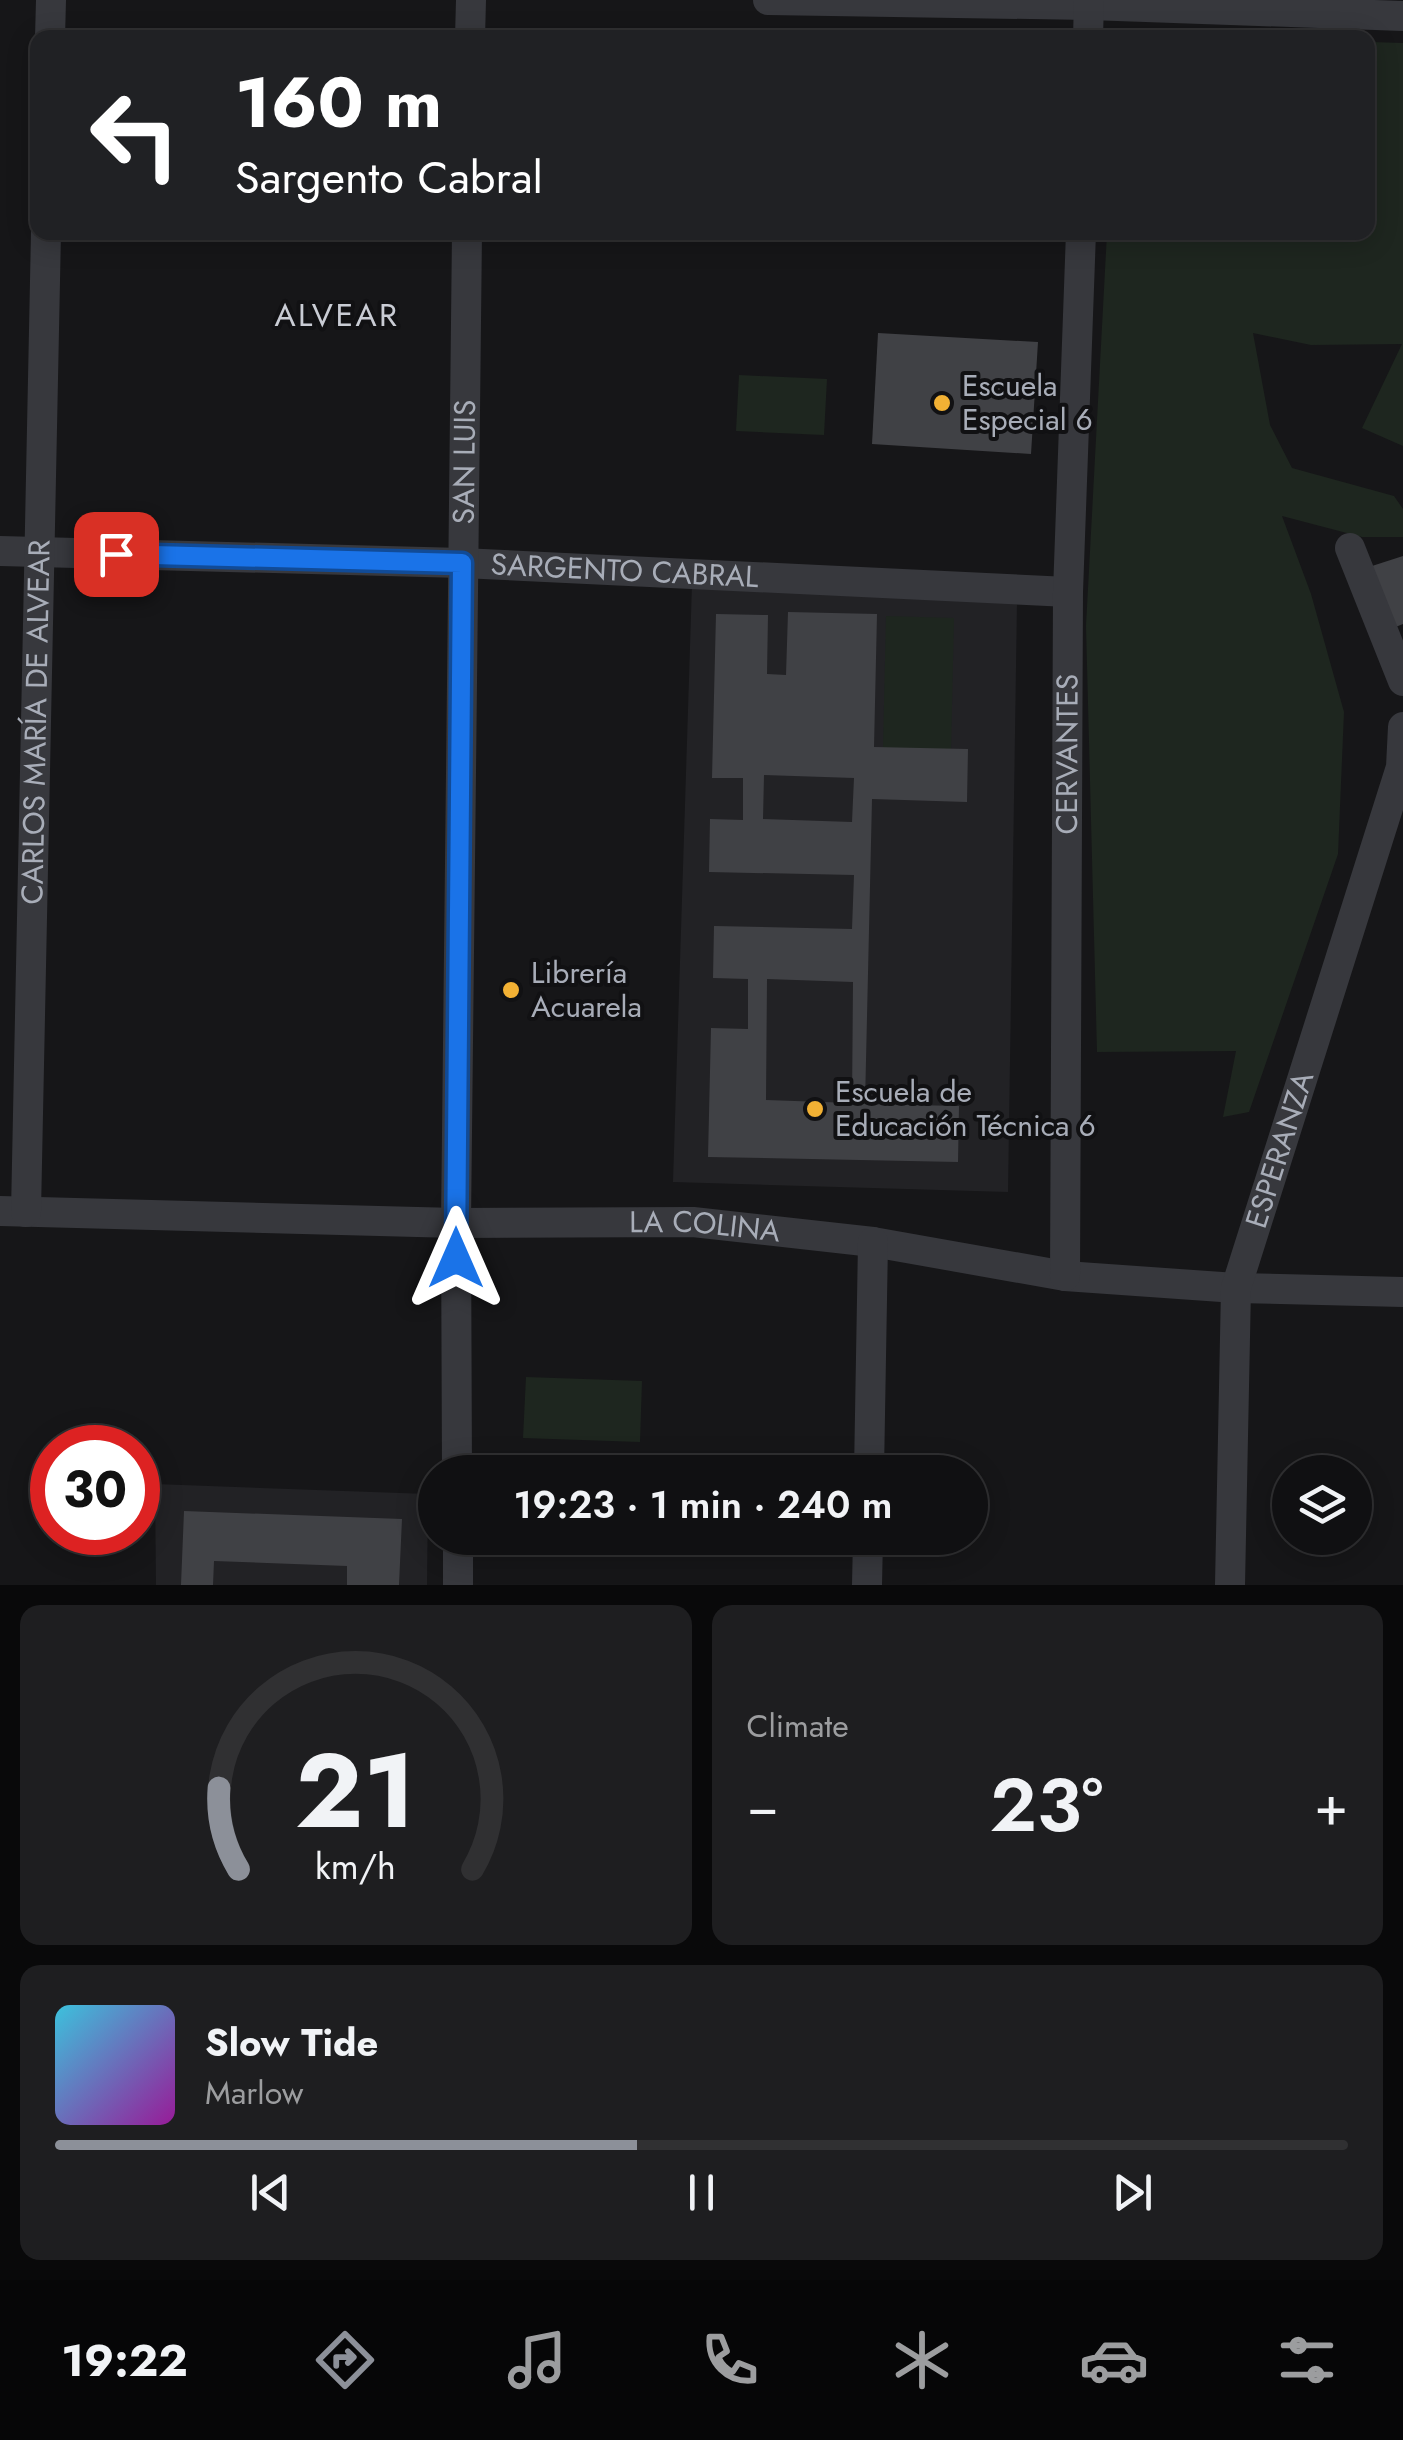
<!DOCTYPE html>
<meta charset="utf-8">
<style>
body{margin:0;font-family:Jost,sans-serif;background:#1e1e20;color:#f1f3f6;height:100vh;display:flex;flex-direction:column;font-size:38px;white-space:nowrap}
*{box-sizing:border-box;margin:0}
p{font-size:32px;color:#9c9d9f}
.icon{flex:none;width:55px;height:55px;fill:none;stroke:currentColor;stroke-width:2;stroke-linecap:round;stroke-linejoin:round}
.map{position:relative;height:1585px;overflow:hidden}
.sheet{display:flex;flex-direction:column;gap:20px;padding:20px;background:#09090a;flex:1}
.sheet>*{flex:none}
.top-card{position:absolute;left:30px;top:30px;width:1345px;height:210px;border-radius:20px;box-shadow:0 5px 25px #0003,0 0 0 2px #303032;background:#202124;color:#fff;overflow:hidden}
.tools{position:absolute;left:1272px;top:1455px;display:grid;gap:20px}
.tools a{display:grid;place-items:center;width:100px;height:100px;border-radius:50%;background:#101012;box-shadow:0 5px 25px #0003,0 0 0 2px #303032;font-size:50px}
.speed{position:absolute;left:30px;top:1425px;display:flex;gap:20px;font-size:50px;font-weight:700;text-align:center}
.speed>*{display:grid;place-content:center;width:130px;height:130px;border-radius:50%;background:#101012;box-shadow:0 5px 25px #0003,0 0 0 2px #303032;line-height:1}
.speed .limit{border:15px solid #d22;background:#fff;color:#111}
.pin{position:absolute;display:grid;place-items:center;width:85px;height:85px;color:#fff;margin:-42px;border-radius:20px;box-shadow:0 5px 15px #0006}
.me{position:absolute;width:110px;margin:-55px;rotate:0deg;stroke-linejoin:round;filter:drop-shadow(0 0 8px #0008)}
.turn{display:flex;align-items:center;gap:35px;height:210px;padding:0 40px;font-size:45px}
.turn .icon{width:130px;height:130px;stroke-width:2.5}
.turn b{display:block;font-size:70px;line-height:85px}
.big{font-size:75px;font-weight:600;line-height:1.1}
.sheet .tile{flex:1;display:flex;flex-direction:column;justify-content:center;gap:15px;min-width:0;padding:0 35px;border-radius:20px;background:#1e1e20}
.sheet .dial{align-items:center;gap:0}
.dial svg{height:260px;overflow:visible;fill:none;stroke:#303032;stroke-width:7;stroke-linecap:round;text-anchor:middle}
.dial text{fill:#f1f3f6;stroke:none}
.song{display:flex;align-items:center;gap:30px}
.cover{width:120px;height:120px;border-radius:15px;background:linear-gradient(135deg,hsl(190 70% 55%),hsl(300 70% 35%))}
.played{height:10px;border-radius:5px;background:linear-gradient(90deg,#8c9099 45%,#303032 45%)}
.keys{display:flex;justify-content:space-around;direction:ltr}
.heat{display:flex;justify-content:space-between;align-items:center;font-size:55px;direction:ltr}
.sheet .tiles{flex:1;display:grid;gap:20px;grid-template-columns:1fr 1fr}
.tile:last-child{grid-column:span 2}
.trip{position:absolute;left:418px;top:1455px;width:570px;height:100px;border-radius:50px;background:#101012;box-shadow:0 5px 25px #0003,0 0 0 2px #303032;font-weight:600;line-height:100px;text-align:center}
.menu{display:flex;height:160px;justify-content:space-around;align-items:center;background:#060607;color:#9c9d9f}
.menu .icon{width:70px;height:70px}
.menu .selected{color:#8c9099}
.menu b{font-size:45px;color:#f1f3f6}
.map>svg:first-child{display:block}
</style>
<div class="map">
<svg width="1403" height="1585" viewBox="0 0 1403 1585">
<rect width="100%" height="100%" fill="#161618"/>
<g fill="#222225">
<polygon points="692,584 1017,601 1008,1192 673,1182"/>
<polygon points="155,1484 428,1494 427,1585 156,1585"/>
</g>
<g fill="#1e261f">
<polygon points="1371,42 1403,43 1403,446 1362,428 1402,344 1311,345 1253,333 1270,425 1292,468 1394,496 1403,509 1403,537 1362,537 1282,516 1311,594 1344,712 1338,854 1249,1112 1223,1117 1236,1051 1097,1052 1086,626 1107,233 1368,232 1368,158 1377,143"/>
<polygon points="739,375 827,379 824,435 736,431"/>
<polygon points="886,616 954,618 951,750 883,748"/>
<polygon points="526,1377 642,1381 640,1442 523,1438"/>
</g>
<g fill="#404145" fill-rule="evenodd">
<polygon points="878,333 1038,342 1031,454 872,444"/>
<polygon points="1403,556 1403,624 1393,628 1372,566"/>
<path d="M788,612L877,614L874,747L968,749L967,802L872,799L865,1104L959,1106L958,1162L708,1157L711,1028L748,1029V979L713,978L714,926L852,929L854,875L709,872L710,819L743,820V778H712L716,614L768,615L767,674L786,675ZM764,775L854,778L852,822L763,819ZM767,979L853,982L852,1103L766,1100Z"/>
<polygon points="184,1511 402,1519 399,1585 347,1585 347,1566 214,1561 213,1585 181,1585"/>
<polygon points="519,1538 646,1538 645,1554 519,1551"/>
</g>
<g fill="none" stroke-linecap="round" stroke-linejoin="round">
<g stroke="#37383d" stroke-width="30">
<polyline points="768,0 1089,5 1403,16"/>
<polyline points="50,38 51,0"/>
<polyline points="470,38 471,0"/>
<polyline points="1088,38 1089,0"/>
<polyline points="1350,548 1403,681"/>
<path id="s1" d="M0,551L462,563L1068,592"/>
<path id="s2" d="M0,1211L456,1223L693,1222L873,1242L1065,1276L1236,1288L1403,1292"/>
<path id="s3" d="M26,1212L46,232"/>
<path id="s4" d="M1065,1276L1068,592L1081,232"/>
<path id="s5" d="M457,1472L456,1223L467,232"/>
<polyline points="869,1472 873,1242"/>
<polyline points="458,1538 458,1585"/>
<polyline points="867,1585 868,1538"/>
<path id="s6" d="M1230,1585L1236,1288L1401,767L1403,727"/>
</g>
</g>
<g fill="none" stroke-linecap="round" stroke-linejoin="round">
<g stroke="#114b97" stroke-width="25">
<polyline id="route" points="116,554 462,563 456,1258"/>
</g>
<use href="#route" stroke="#1a73e8" stroke-width="18"/>
</g>
<g fill="#f2b134" stroke="#111113" stroke-width="4">
<circle cx="942" cy="403" r="10"/>
<circle cx="511" cy="990" r="10"/>
<circle cx="815" cy="1109" r="10"/>
</g>
<g text-anchor="middle" stroke-width="8" stroke-linejoin="round" paint-order="stroke">
<g font-size="30" fill="#a8adb8" stroke="#111113" text-anchor="start">
<text x="962" y="396">Escuela<tspan x="962" dy="34">Especial 6</tspan></text>
<text x="531" y="983">Librería<tspan x="531" dy="34">Acuarela</tspan></text>
<text x="835" y="1102">Escuela de<tspan x="835" dy="34">Educación Técnica 6</tspan></text>
</g>
<g font-size="30" fill="#a8adb8" stroke="#111113">
<text dy="10" stroke="none"><textPath href="#s5" startOffset="1010">SAN LUIS</textPath></text>
<text dy="10" stroke="none"><textPath href="#s1" startOffset="625">SARGENTO CABRAL</textPath></text>
<text dy="10" stroke="none"><textPath href="#s3" startOffset="490">CARLOS MARÍA DE ALVEAR</textPath></text>
<text dy="10" stroke="none"><textPath href="#s4" startOffset="522">CERVANTES</textPath></text>
<text dy="10" stroke="none"><textPath href="#s6" startOffset="442">ESPERANZA</textPath></text>
<text dy="10" stroke="none"><textPath href="#s2" startOffset="705">LA COLINA</textPath></text>
</g>
<g font-size="32" letter-spacing="2.5" fill="#c9ccd4" stroke="#111113">
<text x="337" y="326">ALVEAR</text>
</g>
</g>
</svg>
<div class="tools">
<a><svg class="icon" aria-label="layers" viewBox="0 0 24 24"><path d="M12 4l9 5-9 5-9-5zM3 14l9 5 9-5"/></svg></a>
</div>
<div class="speed"><div class="limit">30</div></div>
<div class="pin" style="left:116px;top:554px;background:#d93025"><svg class="icon" aria-label="arrive" viewBox="0 0 24 24"><path d="M6 21V4h12l-3 4 3 4H6"/></svg></div>
<svg class="me" style="left:456px;top:1258px" viewBox="-20 -20 40 40"><path d="M0-17L14 15 0 8-14 15z" fill="#1a73e8" stroke="#fff" stroke-width="4"/></svg>
<div class="trip">19:23 · 1 min · 240 m</div>
<div class="top-card">
<div class="turn"><svg class="icon" aria-label="left" viewBox="0 0 24 24"><path d="M17 20v-9H6M10 6l-5 5 5 5"/></svg><div><b>160 m</b>Sargento Cabral</div></div>
</div>
</div>
<section class="sheet">
<div class="tiles">
<div class="tile dial"><svg viewBox="0 0 100 80">
<path d="M14 69A42 42 0 1 1 86 69"/>
<path d="M14 69A42 42 0 0 1 8 44" stroke="#8c9099"/>
<text x="50" y="56" font-size="32" font-weight="700">21</text>
<text x="50" y="72" font-size="11">km/h</text>
</svg></div>
<div class="tile"><p>Climate</p>
<div class="heat"><a>−</a><b class="big">23°</b><a>+</a></div>
</div>
<div class="tile">
<div class="song"><i class="cover"></i><div><b>Slow Tide</b><p>Marlow</p></div></div>
<div class="played"></div>
<div class="keys"><svg class="icon" aria-label="previous" viewBox="0 0 24 24"><path d="M18 5L8 12l10 7zM5 5v14"/></svg><svg class="icon" aria-label="pause" viewBox="0 0 24 24"><path d="M8 5v14M16 5v14"/></svg><svg class="icon" aria-label="next" viewBox="0 0 24 24"><path d="M6 5l10 7-10 7zM19 5v14"/></svg></div>
</div>
</div>
</section>
<nav class="menu">
<b>19:22</b>
<svg class="icon selected" aria-label="directions" viewBox="0 0 24 24"><path d="M12 3l9 9-9 9-9-9zM9 14v-3h6M13 9l2 2-2 2"/></svg>
<svg class="icon" aria-label="music" viewBox="0 0 24 24"><path d="M9 18V5l10-2v13"/><circle cx="6" cy="18" r="3"/><circle cx="16" cy="16" r="3"/></svg>
<svg class="icon" aria-label="phone" viewBox="0 0 24 24"><path d="M5 4h4l2 5-3 2q2 4 5 5l2-3 5 2v4C11 20 4 13 5 4z"/></svg>
<svg class="icon" aria-label="climate" viewBox="0 0 24 24"><path d="M12 3v18M4 7l16 10M4 17L20 7"/></svg>
<svg class="icon" aria-label="car" viewBox="0 0 24 24"><path d="M5 17H2v-5l4-1 3-4h7l3 4 3 1v5h-3M9 17h6M6 11h13"/><circle cx="7" cy="17" r="2"/><circle cx="17" cy="17" r="2"/></svg>
<svg class="icon" aria-label="filters" viewBox="0 0 24 24"><path d="M4 7h16M4 17h16"/><circle cx="9" cy="7" r="2"/><circle cx="15" cy="17" r="2"/></svg>
</nav>
